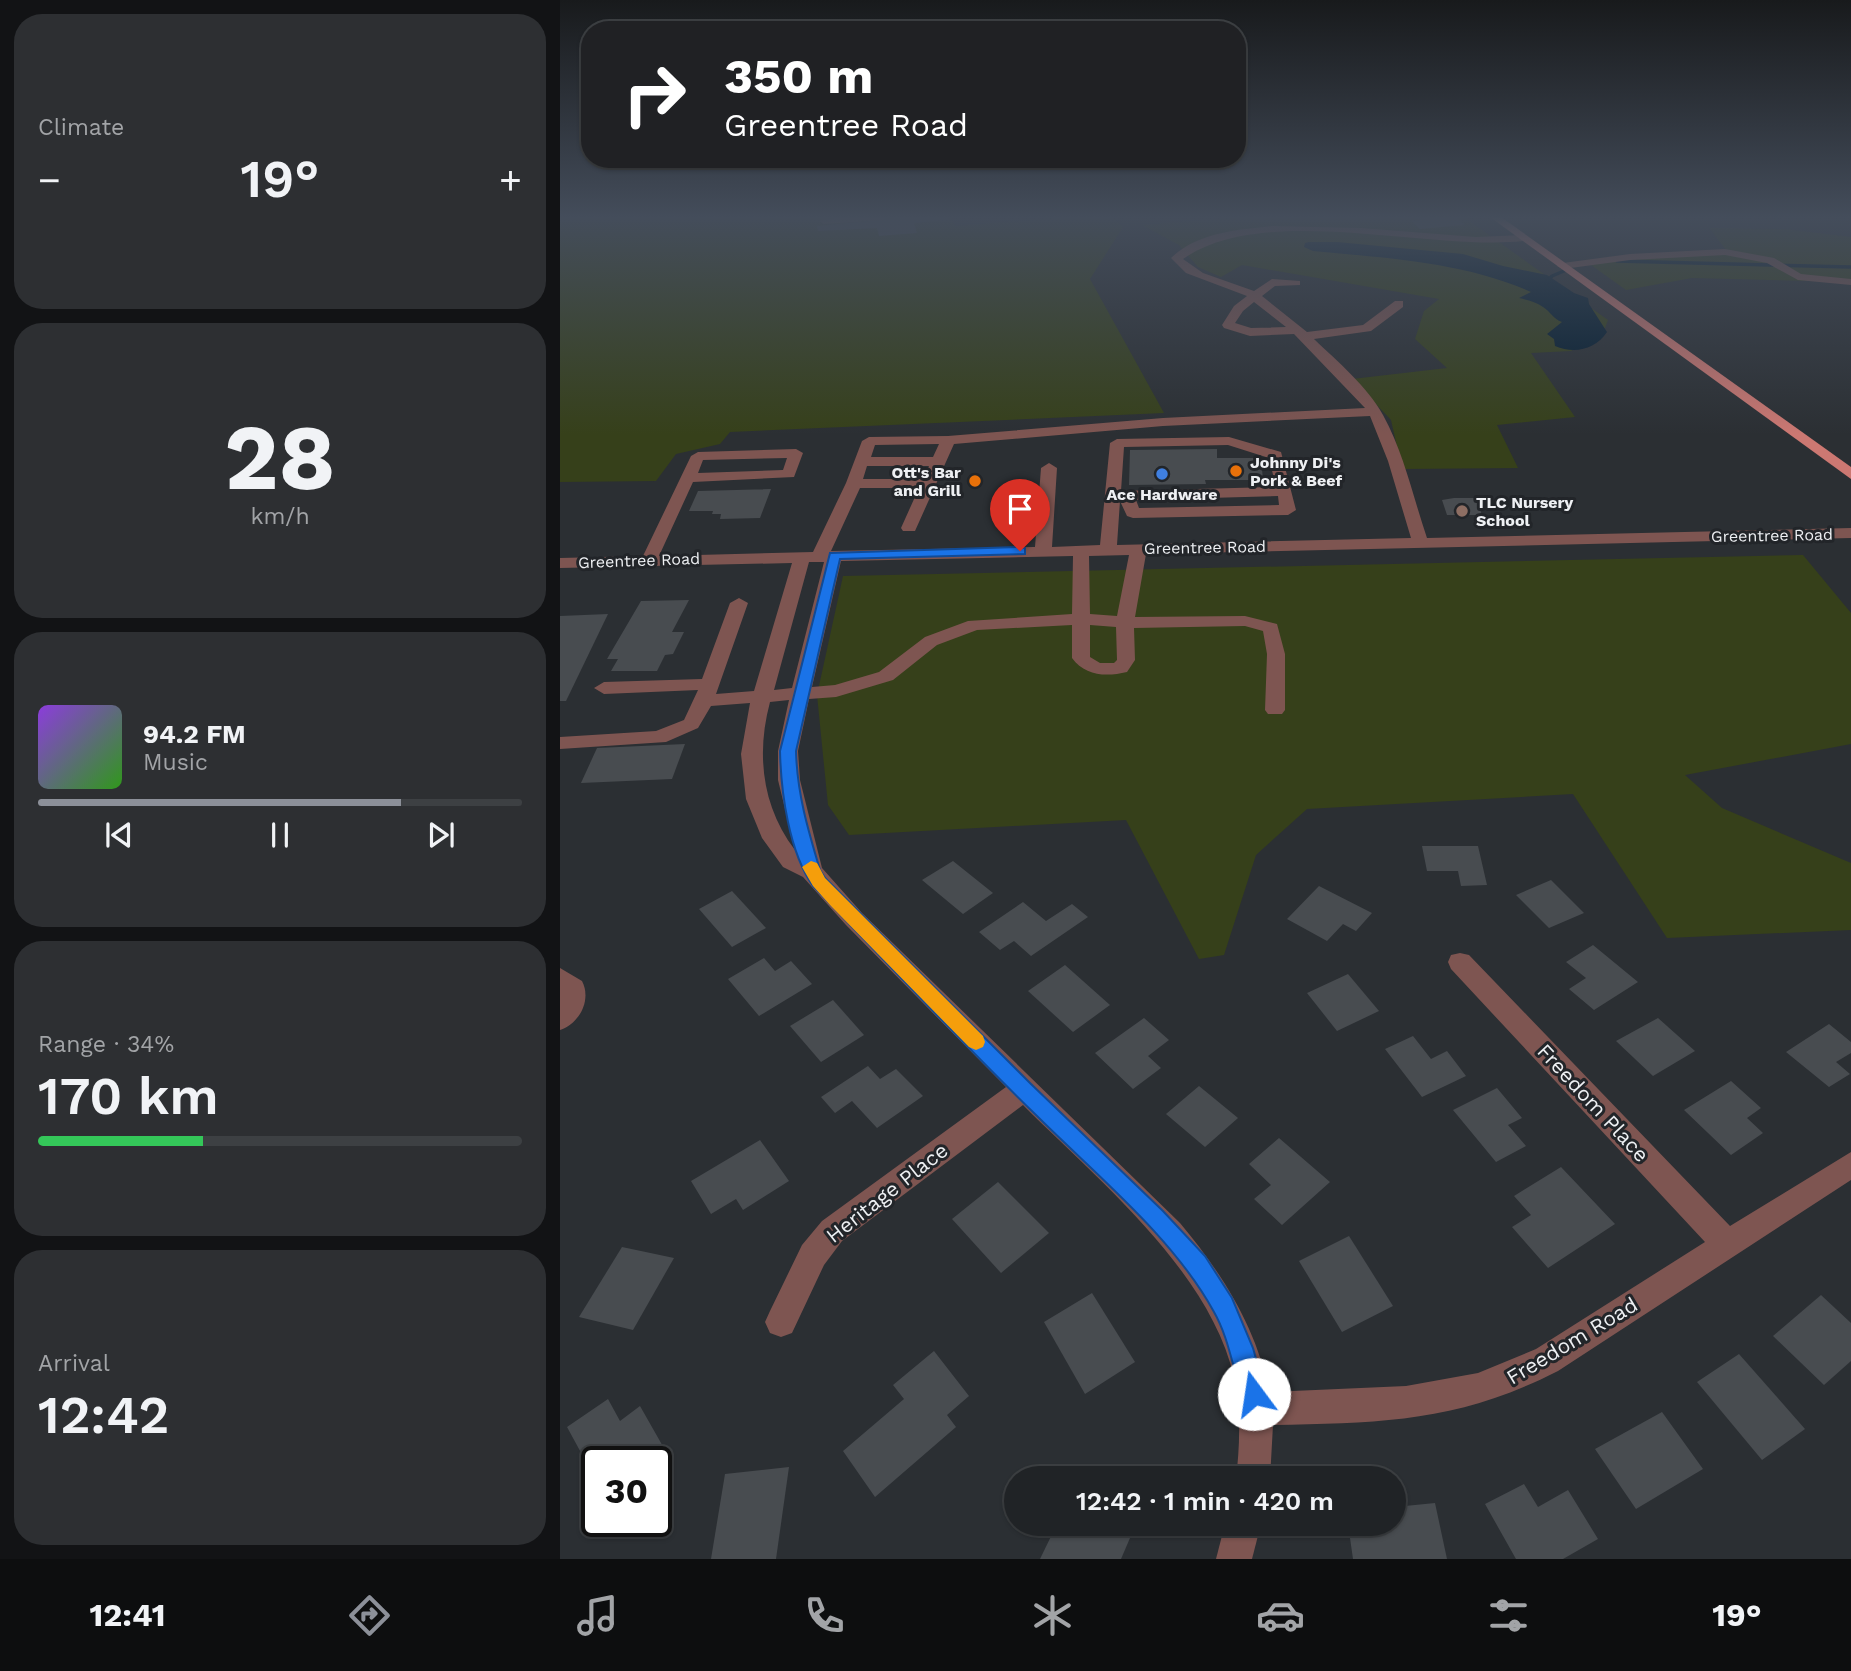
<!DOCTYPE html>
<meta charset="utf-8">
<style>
body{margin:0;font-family:"Work Sans",sans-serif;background:#2d2f32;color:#f1f3f6;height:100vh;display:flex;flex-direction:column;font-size:26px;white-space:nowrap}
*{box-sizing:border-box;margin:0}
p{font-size:23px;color:#a2a4a7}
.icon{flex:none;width:38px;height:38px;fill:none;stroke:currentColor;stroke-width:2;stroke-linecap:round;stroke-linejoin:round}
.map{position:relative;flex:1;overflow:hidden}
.panel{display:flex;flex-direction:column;gap:14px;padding:14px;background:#121315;width:560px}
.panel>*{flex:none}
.banner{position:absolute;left:21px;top:21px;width:665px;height:147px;border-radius:28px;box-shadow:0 2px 5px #0004,0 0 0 2px #3d4043;background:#202124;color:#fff;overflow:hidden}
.speed{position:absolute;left:21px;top:1446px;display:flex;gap:14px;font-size:35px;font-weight:700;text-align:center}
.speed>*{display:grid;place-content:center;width:91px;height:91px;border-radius:50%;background:#202326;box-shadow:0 2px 5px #0004,0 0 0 2px #3d4043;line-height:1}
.speed .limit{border:4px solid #111;border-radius:10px;background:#fff;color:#111}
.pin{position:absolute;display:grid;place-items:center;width:60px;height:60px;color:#fff;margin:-72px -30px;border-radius:50% 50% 50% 0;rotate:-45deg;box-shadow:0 0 7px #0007}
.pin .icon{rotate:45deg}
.me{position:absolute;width:77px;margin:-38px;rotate:346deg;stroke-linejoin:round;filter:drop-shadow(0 0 5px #0008)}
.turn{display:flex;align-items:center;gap:24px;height:147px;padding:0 28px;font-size:32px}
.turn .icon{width:91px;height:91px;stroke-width:2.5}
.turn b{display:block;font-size:49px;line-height:60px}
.big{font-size:52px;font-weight:600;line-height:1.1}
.panel .tile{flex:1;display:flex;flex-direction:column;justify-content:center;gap:10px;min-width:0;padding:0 24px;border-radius:28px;background:#2d2f32}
.panel .dial{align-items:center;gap:0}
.dial b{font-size:91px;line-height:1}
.song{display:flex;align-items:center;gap:21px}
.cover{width:84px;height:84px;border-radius:10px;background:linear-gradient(135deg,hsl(270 70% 55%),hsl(110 70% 35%))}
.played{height:7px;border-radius:4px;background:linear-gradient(90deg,#8c9099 75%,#3d4043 75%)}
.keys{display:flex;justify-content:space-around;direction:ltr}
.heat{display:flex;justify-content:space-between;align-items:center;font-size:38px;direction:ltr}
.charge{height:10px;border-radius:5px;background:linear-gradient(90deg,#34c759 34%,#3d4043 0)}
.trip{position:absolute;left:444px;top:1466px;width:402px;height:70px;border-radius:35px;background:#202326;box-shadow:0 2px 5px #0004,0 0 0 2px #3d4043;font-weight:600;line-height:70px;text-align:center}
.menu{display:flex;height:112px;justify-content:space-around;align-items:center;background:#0d0e0f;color:#a2a4a7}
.menu .icon{width:49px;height:49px}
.menu .current{color:#8c9099}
.menu b{font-size:32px;color:#f1f3f6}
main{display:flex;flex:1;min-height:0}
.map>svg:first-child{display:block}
</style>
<main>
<section class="panel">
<div class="tile"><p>Climate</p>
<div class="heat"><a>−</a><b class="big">19°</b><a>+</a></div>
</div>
<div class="tile dial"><b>28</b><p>km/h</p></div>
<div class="tile">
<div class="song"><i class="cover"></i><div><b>94.2 FM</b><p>Music</p></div></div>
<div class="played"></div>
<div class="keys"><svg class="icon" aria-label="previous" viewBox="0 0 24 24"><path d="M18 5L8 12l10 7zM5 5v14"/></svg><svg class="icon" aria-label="pause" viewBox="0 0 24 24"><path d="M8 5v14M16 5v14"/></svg><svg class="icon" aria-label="next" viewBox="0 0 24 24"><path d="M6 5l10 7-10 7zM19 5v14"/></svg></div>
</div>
<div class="tile"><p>Range · 34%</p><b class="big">170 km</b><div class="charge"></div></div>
<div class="tile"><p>Arrival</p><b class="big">12:42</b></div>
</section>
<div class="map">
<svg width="1291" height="1559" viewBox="0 0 1291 1559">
<rect width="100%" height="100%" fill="#2b2f33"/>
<g fill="#36401a">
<polygon points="0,217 390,217 396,226 507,217 553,217 563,227 530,279 604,413 170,432 160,444 116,454 96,481 0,482"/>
<polygon points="681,217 904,217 1048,320 1045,328 1011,351 971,353 1015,417 937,425 958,468 842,469 831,420 792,379 887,368 855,339 864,311 879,299 682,265 661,277 638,267 619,245 582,225"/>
<polygon points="1149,228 1225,229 1291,237 1291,282 1132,278 1066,290 1024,260 1167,251"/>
<polygon points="1243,555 1291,613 1291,744 1125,775 1162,808 1291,863 1291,930 1107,938 1013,794 747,809 696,855 664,955 639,959 566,820 289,835 268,805 257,695 283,576"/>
</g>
<path fill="#001a2e" d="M749,242H777L903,254L943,266L987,275L1014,293L1028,298L1029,304L1047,332C1035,350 1014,354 995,346L994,339L987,334L1002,322C993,319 991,312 983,307C976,302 967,300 959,298L971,292C904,262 826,258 753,251L744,247L745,243Z"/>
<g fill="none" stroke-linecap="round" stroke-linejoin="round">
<g stroke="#001a2e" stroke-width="3.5">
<polyline points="1057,261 1291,267"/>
<polyline points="986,283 992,276 1011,268"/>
</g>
</g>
<g fill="#484c50">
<polygon points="350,217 388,217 389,220 354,223 357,233 319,236 317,228 258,231 257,226"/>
<polygon points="856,217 896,217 905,225 860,229 851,221 861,220"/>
<polygon points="657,449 657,458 701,458 703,480 645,480 646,484 569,485 570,450"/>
<polygon points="211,489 200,518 160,519 161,514 152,514 153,511 129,511 138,491"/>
<polygon points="894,498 916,498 922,515 887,515 882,500"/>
<polygon points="129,600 112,632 124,632 113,654 105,655 97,671 51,671 58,659 47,659 81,601"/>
<polygon points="48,614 6,701 0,701 0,616"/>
<polygon points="125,744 112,779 21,783 37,748"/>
<polygon points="862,846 918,846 927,885 901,886 898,871 867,871"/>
<polygon points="393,861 433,893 403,914 362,880"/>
<polygon points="991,880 1024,913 989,928 956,895"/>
<polygon points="759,886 812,913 796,931 783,924 767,941 727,919"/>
<polygon points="172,891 206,928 172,947 139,909"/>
<polygon points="463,902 486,921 512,904 528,917 471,956 454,941 440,950 419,932"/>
<polygon points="1033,945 1078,982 1034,1010 1009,989 1026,978 1006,962"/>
<polygon points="204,958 215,971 231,961 252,984 199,1016 168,979"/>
<polygon points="505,965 550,1005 513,1032 468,991"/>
<polygon points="788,974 819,1011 777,1031 747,993"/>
<polygon points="273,1000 304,1035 261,1062 230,1026"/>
<polygon points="584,1018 609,1040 588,1056 601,1068 573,1089 535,1053"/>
<polygon points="1098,1018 1135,1051 1093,1076 1056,1041"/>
<polygon points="1269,1024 1291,1042 1291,1053 1276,1062 1290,1074 1269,1087 1226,1052"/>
<polygon points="853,1036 871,1059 887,1051 906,1076 862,1097 825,1049"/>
<polygon points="308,1066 320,1079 336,1069 363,1096 317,1128 292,1101 275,1113 261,1097"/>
<polygon points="1171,1081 1201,1108 1187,1118 1203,1133 1171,1155 1124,1110"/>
<polygon points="639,1086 678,1118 645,1147 606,1114"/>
<polygon points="937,1088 962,1118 948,1125 966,1146 936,1162 893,1110"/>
<polygon points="719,1138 770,1182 722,1225 694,1199 711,1185 689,1164"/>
<polygon points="200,1140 229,1181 183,1210 176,1199 151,1214 131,1181"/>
<polygon points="1001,1167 1055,1224 988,1268 952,1227 971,1215 954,1196"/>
<polygon points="438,1182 489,1233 441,1273 392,1219"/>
<polygon points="789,1236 833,1306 782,1332 739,1261"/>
<polygon points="62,1247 114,1258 73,1330 19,1317"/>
<polygon points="532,1293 575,1362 525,1394 484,1322"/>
<polygon points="1261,1295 1291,1323 1291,1361 1264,1385 1213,1336"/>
<polygon points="374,1351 409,1396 387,1415 396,1427 315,1497 283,1451 344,1399 333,1385"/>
<polygon points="1179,1354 1245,1429 1202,1460 1137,1382"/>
<polygon points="48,1399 60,1421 80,1406 105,1450 90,1461 37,1461 37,1482 7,1427"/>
<polygon points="1102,1412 1143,1469 1076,1509 1035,1449"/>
<polygon points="229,1467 216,1559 151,1559 165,1474"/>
<polygon points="964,1484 978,1507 1008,1490 1038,1539 1003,1559 956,1559 925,1504"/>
<polygon points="875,1503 887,1559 793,1559 788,1524 835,1524 835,1507"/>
<polygon points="497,1524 576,1524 561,1559 480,1559"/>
</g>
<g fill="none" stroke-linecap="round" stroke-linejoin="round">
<g fill="#7e5551" fill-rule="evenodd">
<polygon points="282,217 328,217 323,220 264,224 259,221"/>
<path d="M712,226L801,228L916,237L963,235L968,238L963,241C866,251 704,202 623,259L643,273L694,291L712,279L740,281V285L715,286L702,296L747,332L803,325L835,301H843V307L811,331L754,339C777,361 807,386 823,415C844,453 853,497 867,538L1291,528V538L586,554L575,617L685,616L717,624L725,654V710L722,714H708L705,710L707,654L703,631L685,626L574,628L575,660L567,672C546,677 525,676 512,658V625L417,630L377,645L333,680L276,697L249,699L238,751L240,780L262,868L302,913L620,1223C662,1273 697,1328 709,1392L846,1386L918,1373L976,1349L1145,1242L891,969L888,962L891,955L900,953L909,955L1170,1226L1291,1152V1180L998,1371C898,1422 822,1423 713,1425L710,1479H676C680,1445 681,1411 674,1377C649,1270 539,1181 463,1105L282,1241L264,1265L232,1333L221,1337L210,1333L205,1322L210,1311L242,1245L262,1221L446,1087L286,925L243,877L223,867L202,838L186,799L181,754L190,703L151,706L138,728L106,742L0,749V737L96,731L124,720L138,690L44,694L34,688L44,682L142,679L170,603L179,598L188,603L156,694L194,691L232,563L0,568V558L83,556L131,456L138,452L236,449L243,453L234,477L133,482L99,556L253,552L286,483L302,441L309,437L388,436L603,418L805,408L734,334L690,336L664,328L662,325L674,306L687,296L626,273L611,258C638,232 677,230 712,226ZM694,302L726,327L691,328L675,323L683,311ZM810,416L828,461L851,538L557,545L560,501L567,516L573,518L728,515L736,510L721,452L669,437L557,439L550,443L540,545L492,547L497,468L489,463L481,468L475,547L271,551L300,488H359L341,528L343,531H355L394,444L603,426ZM379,444L373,457H311L315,445ZM668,445L709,458L716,487L561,491L564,447ZM227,458L223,470L138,473L143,460ZM307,466H369L363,479H303ZM718,496L719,505L579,508L576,500ZM569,555L557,616L530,614L529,556ZM513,556L512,614L408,621L365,637L319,672L275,685L252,687L281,561ZM249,562H264L232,688L214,690ZM530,625L556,627L557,660L554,663H540L530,657ZM229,700L218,751V780L235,850C202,807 196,754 210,702Z"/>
<polygon points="1165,249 1214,258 1241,274 1291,279 1291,285 1238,280 1207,263 1165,255 1070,260 1003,269 997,266 1003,263 1070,254"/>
<path d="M0,968L22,981C32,1000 19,1024 0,1030Z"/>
<polygon points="665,1524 701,1524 692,1559 656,1559"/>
</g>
<polygon fill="#cc7872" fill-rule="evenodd" points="930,217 941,217 1291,467 1291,479"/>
</g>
<linearGradient id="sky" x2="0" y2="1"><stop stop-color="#181a1c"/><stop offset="0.5" stop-color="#444d5b"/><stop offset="1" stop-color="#444d5b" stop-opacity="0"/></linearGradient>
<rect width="1291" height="435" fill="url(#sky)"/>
<path fill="#1a73e8" stroke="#114b97" stroke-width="2" d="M460,547L465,548V554L280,559L236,751C237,793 248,830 260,870L265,878L471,1084L603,1211L645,1256L672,1298L693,1348L706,1394L702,1402L694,1406L685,1402C673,1373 670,1340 654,1312C613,1237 536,1175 476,1115C400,1041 327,963 253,886C229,852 221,793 220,751L270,553Z"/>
<polygon fill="#f59e0b" points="251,861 257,863 265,878 423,1036 425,1042 423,1047 416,1050 409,1047 270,905 253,886 242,867"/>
<g fill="#e8710a" stroke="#222529" stroke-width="2.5">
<circle cx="676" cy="471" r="7"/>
<circle cx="415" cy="481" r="7"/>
</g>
<circle fill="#3f7fe0" stroke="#222529" stroke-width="2.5" cx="602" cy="474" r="7"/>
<circle fill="#8d6e63" stroke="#222529" stroke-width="2.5" cx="902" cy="511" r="7"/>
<g text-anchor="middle" stroke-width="6" stroke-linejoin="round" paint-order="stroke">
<g font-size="16" font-weight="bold" fill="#eef0f3" stroke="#222529" text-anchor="start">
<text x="690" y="468">Johnny Di's<tspan x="690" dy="18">Pork &amp; Beef</tspan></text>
<text x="401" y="478" text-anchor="end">Ott's Bar<tspan x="401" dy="18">and Grill</tspan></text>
<text x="602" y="500" text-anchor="middle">Ace Hardware</text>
<text x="916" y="508">TLC Nursery<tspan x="916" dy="18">School</tspan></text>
</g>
<g font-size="16" fill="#eef0f3" stroke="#222529">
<text transform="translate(1212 535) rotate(-1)" y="6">Greentree Road</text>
<text transform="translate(645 547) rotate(-1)" y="6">Greentree Road</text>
<text transform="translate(79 560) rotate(-2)" y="6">Greentree Road</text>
</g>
<g font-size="21" fill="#eef0f3" stroke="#222529">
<text transform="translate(1033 1103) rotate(47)" y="7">Freedom Place</text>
<text transform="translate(327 1193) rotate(-38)" y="7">Heritage Place</text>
<text transform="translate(1012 1341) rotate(-31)" y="7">Freedom Road</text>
</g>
</g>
</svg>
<div class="speed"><div class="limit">30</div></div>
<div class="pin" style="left:460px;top:551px;background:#d93025"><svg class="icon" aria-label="arrive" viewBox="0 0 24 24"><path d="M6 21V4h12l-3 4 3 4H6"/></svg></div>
<svg class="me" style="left:694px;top:1394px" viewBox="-20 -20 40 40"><circle r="19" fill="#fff"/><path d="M0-13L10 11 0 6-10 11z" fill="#1a73e8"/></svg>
<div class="trip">12:42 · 1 min · 420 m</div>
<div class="banner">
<div class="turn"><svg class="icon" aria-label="right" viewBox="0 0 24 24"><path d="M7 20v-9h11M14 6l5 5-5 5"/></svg><div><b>350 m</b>Greentree Road</div></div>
</div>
</div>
</main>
<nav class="menu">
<b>12:41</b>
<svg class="icon current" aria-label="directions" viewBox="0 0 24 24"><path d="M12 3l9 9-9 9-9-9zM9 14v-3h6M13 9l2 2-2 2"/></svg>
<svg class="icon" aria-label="music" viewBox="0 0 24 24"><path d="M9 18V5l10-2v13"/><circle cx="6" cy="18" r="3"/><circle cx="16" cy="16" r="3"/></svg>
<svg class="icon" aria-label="phone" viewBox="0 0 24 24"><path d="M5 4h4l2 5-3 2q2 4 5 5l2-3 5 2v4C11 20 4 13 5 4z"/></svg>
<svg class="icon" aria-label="climate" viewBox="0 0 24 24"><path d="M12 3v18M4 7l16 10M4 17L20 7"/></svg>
<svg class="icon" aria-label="car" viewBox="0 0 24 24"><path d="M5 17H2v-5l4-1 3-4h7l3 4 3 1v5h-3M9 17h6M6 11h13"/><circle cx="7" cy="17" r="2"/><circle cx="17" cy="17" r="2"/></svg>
<svg class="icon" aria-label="filters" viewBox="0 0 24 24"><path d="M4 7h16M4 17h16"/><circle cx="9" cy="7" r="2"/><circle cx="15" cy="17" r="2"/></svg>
<b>19°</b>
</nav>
